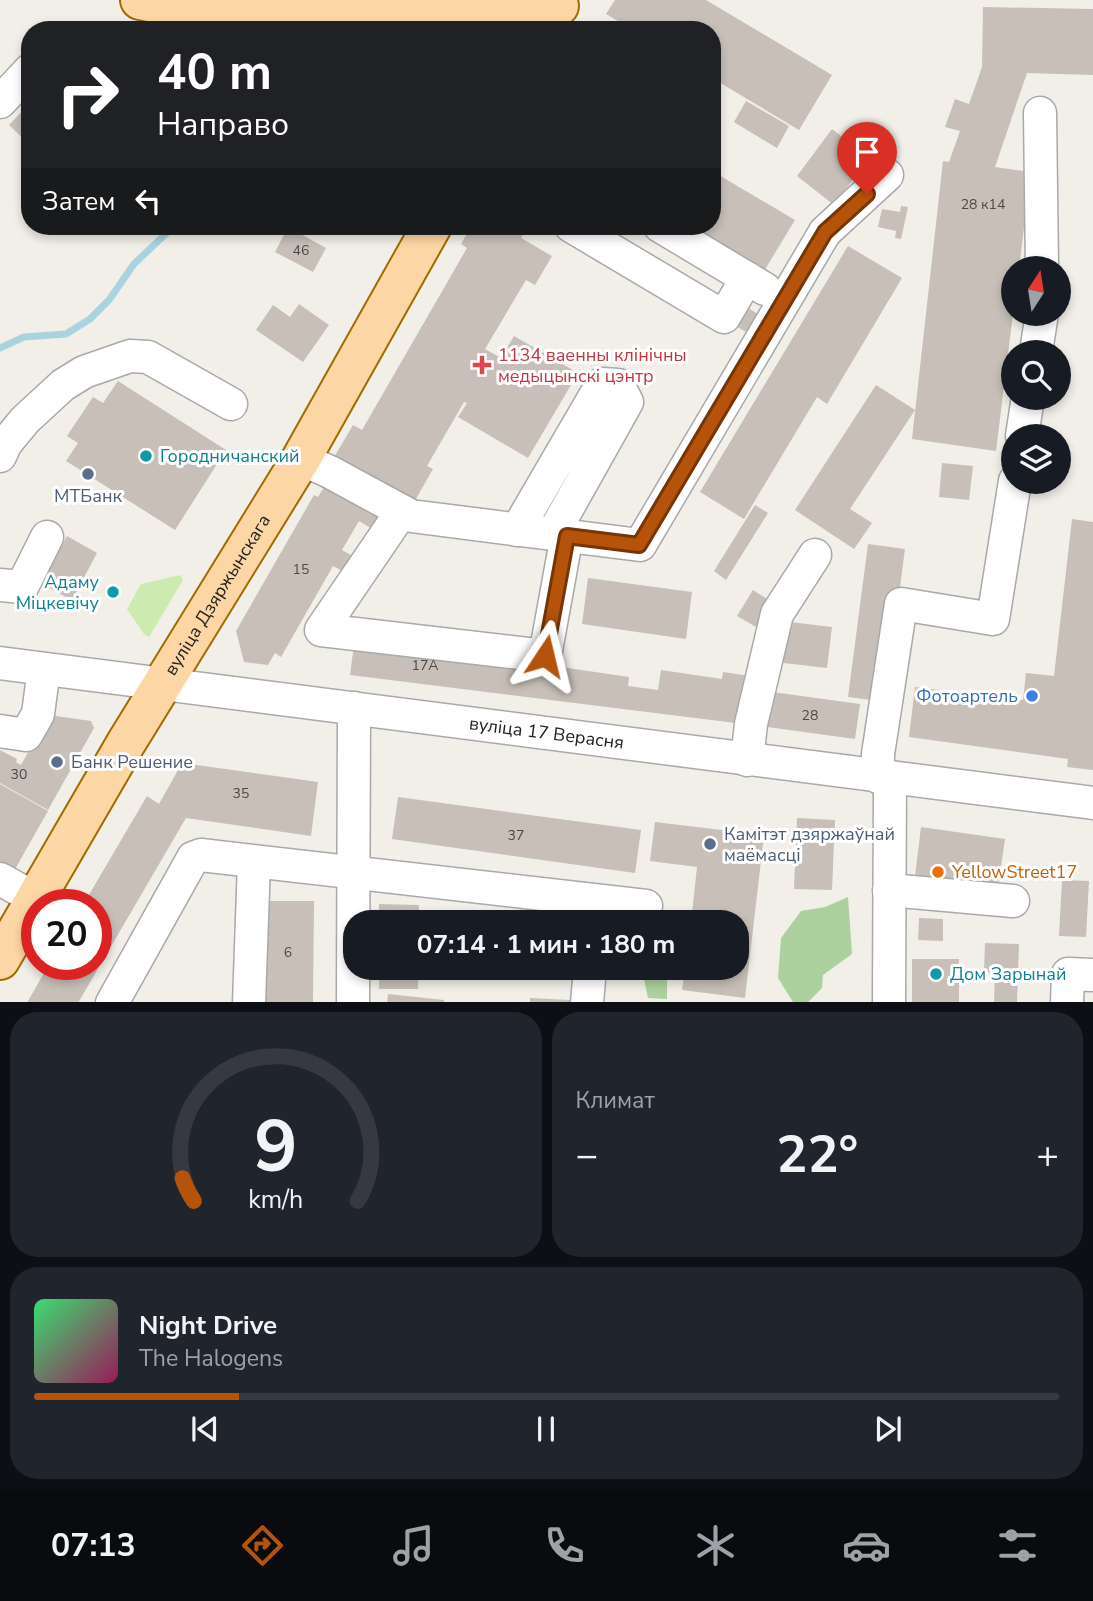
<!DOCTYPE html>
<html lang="ru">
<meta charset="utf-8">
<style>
body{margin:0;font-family:"Nunito Sans",sans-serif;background:#20242c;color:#f1f3f6;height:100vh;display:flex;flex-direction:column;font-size:26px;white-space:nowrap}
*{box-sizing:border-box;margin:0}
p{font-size:23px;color:#9ea1a6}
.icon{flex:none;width:38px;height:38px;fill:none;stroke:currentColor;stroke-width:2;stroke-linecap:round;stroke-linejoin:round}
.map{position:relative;height:1002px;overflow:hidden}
.panel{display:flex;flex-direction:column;gap:10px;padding:10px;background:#0d0f14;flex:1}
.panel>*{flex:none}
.guide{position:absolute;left:21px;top:21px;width:700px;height:214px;border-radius:28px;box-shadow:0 4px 10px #0003;background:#202124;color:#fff;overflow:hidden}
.needle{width:46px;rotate:12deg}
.fabs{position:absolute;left:1001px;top:256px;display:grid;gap:14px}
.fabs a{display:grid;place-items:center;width:70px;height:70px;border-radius:50%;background:#171b24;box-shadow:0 4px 10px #0003;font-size:35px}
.speed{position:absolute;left:21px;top:889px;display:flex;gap:14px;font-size:35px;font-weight:700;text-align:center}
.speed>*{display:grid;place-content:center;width:91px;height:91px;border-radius:50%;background:#171b24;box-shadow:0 4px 10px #0003;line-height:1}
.speed .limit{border:10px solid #d22;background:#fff;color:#111}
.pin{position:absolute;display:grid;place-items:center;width:60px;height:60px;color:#fff;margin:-72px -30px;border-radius:50% 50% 50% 0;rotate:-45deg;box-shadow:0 0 7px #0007}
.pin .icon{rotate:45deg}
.me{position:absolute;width:77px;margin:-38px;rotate:10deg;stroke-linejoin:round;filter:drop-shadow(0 0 5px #0008)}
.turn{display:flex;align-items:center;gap:24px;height:147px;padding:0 21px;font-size:32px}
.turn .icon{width:91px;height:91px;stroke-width:2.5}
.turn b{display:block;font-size:49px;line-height:60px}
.then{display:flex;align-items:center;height:66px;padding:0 21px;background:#0003;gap:14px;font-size:26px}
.big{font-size:52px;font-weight:700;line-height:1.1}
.panel .card{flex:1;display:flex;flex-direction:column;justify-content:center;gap:10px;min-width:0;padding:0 24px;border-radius:28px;background:#20242c}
.panel .dial{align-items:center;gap:0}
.dial svg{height:182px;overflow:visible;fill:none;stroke:#363941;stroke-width:7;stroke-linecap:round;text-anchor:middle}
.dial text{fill:#f1f3f6;stroke:none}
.song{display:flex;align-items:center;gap:21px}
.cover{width:84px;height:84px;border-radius:10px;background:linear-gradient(135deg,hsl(140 70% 55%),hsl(330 70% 35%))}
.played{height:7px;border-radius:4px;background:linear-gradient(90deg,#b45309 20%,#363941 20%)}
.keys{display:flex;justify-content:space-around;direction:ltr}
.heat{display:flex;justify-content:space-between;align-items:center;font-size:38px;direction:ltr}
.panel .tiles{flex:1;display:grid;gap:10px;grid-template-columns:1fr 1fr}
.card:last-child{grid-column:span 2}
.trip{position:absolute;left:343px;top:910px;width:406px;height:70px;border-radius:28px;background:#171b24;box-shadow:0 4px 10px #0003;font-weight:700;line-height:70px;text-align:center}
.tabs{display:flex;height:112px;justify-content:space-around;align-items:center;background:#090b0e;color:#9ea1a6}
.tabs .icon{width:49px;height:49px}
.tabs .active{color:#b45309}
.tabs b{font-size:32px;color:#f1f3f6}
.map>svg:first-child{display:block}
</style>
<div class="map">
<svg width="1093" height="1003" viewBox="0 0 1093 1003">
<rect width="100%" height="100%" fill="#f2efe9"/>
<polygon fill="#cdebb0" points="180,575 183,580 149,637 144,634 127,609 141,584"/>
<g fill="#add19e">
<polygon points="848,897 852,954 823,975 822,988 808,1002 793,1002 778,978 781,938 801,911 825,907"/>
<polygon points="548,910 573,912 601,922 527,922 523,918"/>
<polygon points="631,968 667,968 667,999 648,998 642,970"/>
</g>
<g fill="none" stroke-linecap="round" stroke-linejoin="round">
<polyline stroke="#aad3df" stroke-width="7" points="0,348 24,337 66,334 90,319 109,300 134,264 174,226"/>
</g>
<g fill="#c7bfb8">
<polygon points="615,0 706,0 832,75 799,130 712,78 712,30 633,30 606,14"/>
<polygon points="983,7 1093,9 1093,75 1027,73 995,167 1031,172 1019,268 1013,268 1013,314 996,451 912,439 943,161 949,162 960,131 945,127 955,99 969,104 982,67"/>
<polygon points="746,101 789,126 777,148 734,122"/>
<polygon points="30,103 30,145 9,125"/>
<polygon points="832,129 869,158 834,205 797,176"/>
<polygon points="712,171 795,220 761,276 677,226 712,226"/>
<polygon points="901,206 908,207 901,239 895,238 896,231 878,227 882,209 900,212"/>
<polygon points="471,226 528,226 521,238 552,256 535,285 526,280 485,349 501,358 514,336 578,373 528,458 458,417 467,403 464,402 427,466 433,469 413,504 333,459 353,425 362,430 467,248 461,244"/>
<polygon points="288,227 326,248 313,272 275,252"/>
<polygon points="848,246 902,278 827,404 817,397 744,519 700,492"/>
<polygon points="741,303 759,315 748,333 729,322"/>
<polygon points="299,304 329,325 303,362 256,330 273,305 290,317"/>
<polygon points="118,381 226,450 175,530 66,461 78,443 67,436 93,397 103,403"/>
<polygon points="876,385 915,410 850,509 872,523 854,549 795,510"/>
<polygon points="942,463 973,466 969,500 939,497"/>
<polygon points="329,479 388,512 377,532 359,521 342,550 351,555 342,571 333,566 281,657 275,653 268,665 244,662 236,631 314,495 318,497"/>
<polygon points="755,505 768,513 726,580 714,571"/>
<polygon points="1072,519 1093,522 1093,770 1067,767 1068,759 909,737 915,687 1023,700 1026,673 1054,676"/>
<polygon points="67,536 97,553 72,600 41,584"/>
<polygon points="868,544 905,549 885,702 848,697"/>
<polygon points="588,578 692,592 686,639 582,624"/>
<polygon points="753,590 772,602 756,627 737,616"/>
<polygon points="781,621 832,627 827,668 775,662"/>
<polygon points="355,637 629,677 628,686 658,690 661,670 722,679 723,672 750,676 744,724 350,675"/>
<polygon points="765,691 860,704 855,739 761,726"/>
<polygon points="49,715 91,721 94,728 48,810 0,783 0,750 17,759 16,762 21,765"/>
<polygon points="182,763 318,782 311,836 186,818 78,1003 27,1003 49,964 96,964 96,905 83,905 147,796 159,804"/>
<polygon points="0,784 48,811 10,878 0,873"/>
<polygon points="398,797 641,830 635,873 392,839"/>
<polygon points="797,818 835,820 832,890 794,889"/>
<polygon points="655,822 764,835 745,998 682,990 685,968 737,968 737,922 691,922 697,867 650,861"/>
<polygon points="921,827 1005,839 998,887 915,876"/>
<polygon points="1062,880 1089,881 1086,937 1059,936"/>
<polygon points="263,901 314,901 313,1003 263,1003"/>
<polygon points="379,904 419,905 419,922 379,922"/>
<polygon points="919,918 943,919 943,941 918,940"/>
<polygon points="985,943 1019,944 1017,1003 994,1003 995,973 984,972"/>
<rect x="912" y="959" width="47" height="44"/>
<polygon points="379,968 419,968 418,989 379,989"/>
<polygon points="388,994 444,1000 444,1003 387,1003"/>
<polygon points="530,998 570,1000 570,1003 530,1003"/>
</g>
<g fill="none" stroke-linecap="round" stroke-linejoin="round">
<g stroke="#a9a9a9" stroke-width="35">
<g id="minor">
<polyline points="0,102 30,70"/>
<polyline points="1040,113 1042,268"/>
<polyline points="571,226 724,317 747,278"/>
<polyline points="660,226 765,289"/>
<polyline points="1036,352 1042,313"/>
<polyline points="1022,436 1028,397"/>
<polyline points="0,456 6,443 25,420 63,385 84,372 130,356 148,357 231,404"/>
<polyline points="301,459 330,472 411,516 640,545 825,232 887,175"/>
<polyline points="402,511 321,630 545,656 567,535"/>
<polyline points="517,530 602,384 618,385 627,402 553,534"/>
<polyline points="0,585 22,587 47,537"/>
<path id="s1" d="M0,663L1093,803"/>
<polyline points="0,731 26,735 38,714 44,669"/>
<polyline points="747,760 751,724 777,614 815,555"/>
<polyline points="878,777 878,754 901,604 993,619 1015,481"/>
<polyline points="0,879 36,899"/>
<polyline points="889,890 1013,901"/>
<polyline points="112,1003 193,858 201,855 646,906"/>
<polyline points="249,1003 254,862"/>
<polyline points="353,1003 354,708"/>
<polyline points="587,1003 590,968"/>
<polyline points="889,1003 890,778"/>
<polyline points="1067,1003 1068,974 1093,975"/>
</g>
</g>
<g stroke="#a06b00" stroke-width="42">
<g id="major">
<polyline points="140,0 170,6 559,6"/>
<path id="s2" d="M0,960L126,743L301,459L432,226"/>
</g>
</g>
<use href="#minor" stroke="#fff" stroke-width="32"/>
<use href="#major" stroke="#fcd6a4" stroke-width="38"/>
</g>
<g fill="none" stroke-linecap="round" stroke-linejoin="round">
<g stroke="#753606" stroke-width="18">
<polyline id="route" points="545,656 567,536 639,545 825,232 867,194"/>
</g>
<use href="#route" stroke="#b45309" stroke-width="12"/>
</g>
<path fill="#e0444e" stroke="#fff" stroke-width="2.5" d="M478.5 354.5h7v7h7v7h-7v7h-7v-7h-7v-7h7z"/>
<g fill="#0f9aa8" stroke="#fff" stroke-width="2.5">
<circle cx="146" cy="456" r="7"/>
<circle cx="113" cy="592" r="7"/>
<circle cx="936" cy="974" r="7"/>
</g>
<g fill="#5c6f8a" stroke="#fff" stroke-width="2.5">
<circle cx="88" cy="474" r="7"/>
<circle cx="57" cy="762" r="7"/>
<circle cx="710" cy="844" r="7"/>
</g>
<circle fill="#3f7fe0" stroke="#fff" stroke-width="2.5" cx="1032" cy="696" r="7"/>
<circle fill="#e8710a" stroke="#fff" stroke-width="2.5" cx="938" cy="872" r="7"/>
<g text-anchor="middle" stroke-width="6" stroke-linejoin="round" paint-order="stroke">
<g font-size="14" fill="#4b4948">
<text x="983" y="209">28 к14</text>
<text x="301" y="255">46</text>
<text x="301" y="574">15</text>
<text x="425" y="670">17А</text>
<text x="810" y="720">28</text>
<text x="19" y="779">30</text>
<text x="241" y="798">35</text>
<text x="516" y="840">37</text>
<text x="288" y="957">6</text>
</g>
<g font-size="18" fill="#be3a42" stroke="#fff" text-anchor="start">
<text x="498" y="361">1134 ваенны клінічны<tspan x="498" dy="21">медыцынскі цэнтр</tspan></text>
</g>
<g font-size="18" fill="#0d838f" stroke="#fff" text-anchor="start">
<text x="160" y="462">Городничанский</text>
<text x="99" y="588" text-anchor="end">Адаму<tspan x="99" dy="21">Міцкевічу</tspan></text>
<text x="950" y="980">Дом Зарынай</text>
</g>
<g font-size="18" fill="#4e5e75" stroke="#fff" text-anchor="start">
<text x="88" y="502" text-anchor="middle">МТБанк</text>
<text x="71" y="768">Банк Решение</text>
<text x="724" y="840">Камітэт дзяржаўнай<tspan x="724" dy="21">маёмасці</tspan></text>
</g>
<g font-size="18" fill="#222" stroke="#fff">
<text dy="6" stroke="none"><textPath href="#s2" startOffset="425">вуліца Дзяржынскага</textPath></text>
<text dy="6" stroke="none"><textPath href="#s1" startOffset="551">вуліца 17 Верасня</textPath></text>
</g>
<g font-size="18" fill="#366cbe" stroke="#fff" text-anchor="end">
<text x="1018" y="702">Фотоартель</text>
</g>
<g font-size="18" fill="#c56008" stroke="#fff" text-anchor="start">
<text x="952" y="878">YellowStreet17</text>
</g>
</g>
</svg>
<div class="fabs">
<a><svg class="needle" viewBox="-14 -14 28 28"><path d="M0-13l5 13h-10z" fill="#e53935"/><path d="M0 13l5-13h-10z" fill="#9ea1a6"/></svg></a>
<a><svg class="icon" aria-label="search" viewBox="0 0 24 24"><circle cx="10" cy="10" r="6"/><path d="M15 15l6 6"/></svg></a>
<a><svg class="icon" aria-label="layers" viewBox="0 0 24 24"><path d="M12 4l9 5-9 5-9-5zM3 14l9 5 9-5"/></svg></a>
</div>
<div class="speed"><div class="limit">20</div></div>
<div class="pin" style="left:867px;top:194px;background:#d93025"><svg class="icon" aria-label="arrive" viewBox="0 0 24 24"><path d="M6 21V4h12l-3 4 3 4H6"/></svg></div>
<svg class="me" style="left:545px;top:656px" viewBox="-20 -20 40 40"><path d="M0-17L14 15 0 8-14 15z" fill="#b45309" stroke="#fff" stroke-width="4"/></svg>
<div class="trip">07:14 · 1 мин · 180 m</div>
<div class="guide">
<div class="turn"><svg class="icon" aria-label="right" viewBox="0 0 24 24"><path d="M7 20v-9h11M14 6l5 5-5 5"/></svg><div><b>40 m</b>Направо</div></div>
<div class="then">Затем<svg class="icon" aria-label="left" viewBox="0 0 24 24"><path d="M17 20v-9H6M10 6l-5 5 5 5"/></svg></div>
</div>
</div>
<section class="panel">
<div class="tiles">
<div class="card dial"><svg viewBox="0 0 100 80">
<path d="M14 69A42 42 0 1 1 86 69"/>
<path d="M14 69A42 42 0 0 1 9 59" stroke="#b45309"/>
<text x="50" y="56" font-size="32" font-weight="700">9</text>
<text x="50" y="72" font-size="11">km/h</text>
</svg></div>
<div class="card"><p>Климат</p>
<div class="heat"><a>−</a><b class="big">22°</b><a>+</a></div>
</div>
<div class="card">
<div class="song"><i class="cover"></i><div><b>Night Drive</b><p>The Halogens</p></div></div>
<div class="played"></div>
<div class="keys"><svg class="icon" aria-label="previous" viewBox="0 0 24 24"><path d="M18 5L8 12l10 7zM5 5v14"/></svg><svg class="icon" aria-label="pause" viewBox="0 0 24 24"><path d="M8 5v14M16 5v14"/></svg><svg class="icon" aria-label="next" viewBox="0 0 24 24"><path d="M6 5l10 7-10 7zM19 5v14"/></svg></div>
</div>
</div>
</section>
<nav class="tabs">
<b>07:13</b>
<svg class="icon active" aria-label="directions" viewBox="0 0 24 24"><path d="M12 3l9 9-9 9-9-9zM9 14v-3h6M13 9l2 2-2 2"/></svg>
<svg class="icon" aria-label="music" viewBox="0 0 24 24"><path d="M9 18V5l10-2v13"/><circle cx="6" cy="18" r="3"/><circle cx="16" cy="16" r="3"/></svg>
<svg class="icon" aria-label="phone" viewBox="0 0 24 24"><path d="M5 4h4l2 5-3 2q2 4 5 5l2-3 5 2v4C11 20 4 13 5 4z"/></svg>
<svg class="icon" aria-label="climate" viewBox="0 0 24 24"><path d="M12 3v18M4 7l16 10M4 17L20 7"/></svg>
<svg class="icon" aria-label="car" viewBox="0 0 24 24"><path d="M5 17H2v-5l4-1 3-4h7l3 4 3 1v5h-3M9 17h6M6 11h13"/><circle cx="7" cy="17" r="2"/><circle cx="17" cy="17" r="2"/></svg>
<svg class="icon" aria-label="filters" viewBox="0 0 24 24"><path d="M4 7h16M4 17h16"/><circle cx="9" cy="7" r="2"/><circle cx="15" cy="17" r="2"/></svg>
</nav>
